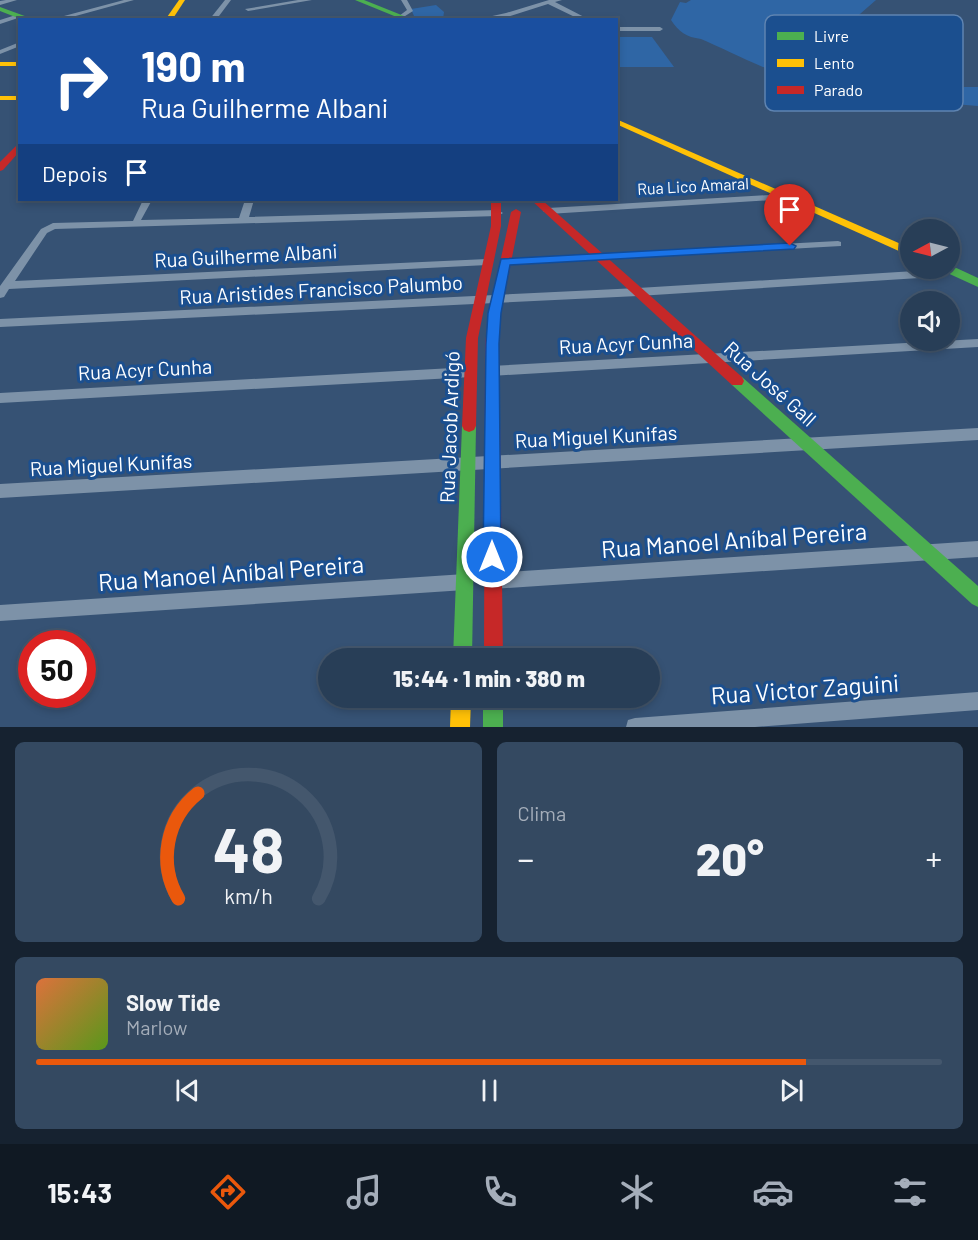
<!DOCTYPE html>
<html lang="pt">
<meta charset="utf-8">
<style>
body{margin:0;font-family:Barlow,sans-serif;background:#344961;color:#f1f3f6;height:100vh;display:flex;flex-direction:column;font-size:22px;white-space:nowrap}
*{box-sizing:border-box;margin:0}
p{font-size:20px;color:#a5aeba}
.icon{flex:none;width:33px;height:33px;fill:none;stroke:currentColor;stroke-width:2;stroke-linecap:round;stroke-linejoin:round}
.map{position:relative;height:727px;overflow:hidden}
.side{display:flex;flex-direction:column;gap:15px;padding:15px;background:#162230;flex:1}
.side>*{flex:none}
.guide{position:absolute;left:18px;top:18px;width:600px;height:183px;border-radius:0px;box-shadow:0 3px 9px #0003,0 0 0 2px #44576d;background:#1a4fa0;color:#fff;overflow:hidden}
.needle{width:39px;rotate:263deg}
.tools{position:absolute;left:900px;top:219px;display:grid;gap:12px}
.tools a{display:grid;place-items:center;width:60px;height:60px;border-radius:50%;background:#283e57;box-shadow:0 3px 9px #0003,0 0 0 2px #44576d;font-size:30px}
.speed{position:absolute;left:18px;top:630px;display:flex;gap:12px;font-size:30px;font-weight:700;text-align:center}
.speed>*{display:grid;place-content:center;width:78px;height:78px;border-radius:50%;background:#283e57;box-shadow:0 3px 9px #0003,0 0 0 2px #44576d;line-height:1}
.speed .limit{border:9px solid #d22;background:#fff;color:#111}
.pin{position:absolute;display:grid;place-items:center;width:51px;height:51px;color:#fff;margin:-62px -26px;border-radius:50% 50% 50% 0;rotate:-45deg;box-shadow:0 0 6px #0007}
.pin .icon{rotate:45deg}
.me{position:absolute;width:66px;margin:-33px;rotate:0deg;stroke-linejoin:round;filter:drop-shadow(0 0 4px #0008)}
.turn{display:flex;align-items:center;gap:21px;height:126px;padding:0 24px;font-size:27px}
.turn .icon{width:78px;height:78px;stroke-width:2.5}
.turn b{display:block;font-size:42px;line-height:51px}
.then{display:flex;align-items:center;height:57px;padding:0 24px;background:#0003;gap:12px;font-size:22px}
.big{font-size:45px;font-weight:800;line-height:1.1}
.side .tile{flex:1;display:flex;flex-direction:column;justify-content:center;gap:9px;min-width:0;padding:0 21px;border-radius:9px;background:#344961}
.side .dial{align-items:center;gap:0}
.dial svg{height:156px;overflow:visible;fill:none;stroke:#44576d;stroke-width:7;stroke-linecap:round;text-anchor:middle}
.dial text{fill:#f1f3f6;stroke:none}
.song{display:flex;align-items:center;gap:18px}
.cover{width:72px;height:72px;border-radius:9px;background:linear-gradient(135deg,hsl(20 70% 55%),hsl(90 70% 35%))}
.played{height:6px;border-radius:3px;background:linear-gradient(90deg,#ea580c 85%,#44576d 85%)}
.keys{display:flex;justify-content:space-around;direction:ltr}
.heat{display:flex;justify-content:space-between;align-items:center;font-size:33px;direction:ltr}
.side .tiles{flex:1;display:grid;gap:15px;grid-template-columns:1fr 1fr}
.tile:last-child{grid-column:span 2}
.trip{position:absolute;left:318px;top:648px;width:342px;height:60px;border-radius:30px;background:#283e57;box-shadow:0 3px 9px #0003,0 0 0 2px #44576d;font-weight:800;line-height:60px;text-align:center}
.menu{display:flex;height:96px;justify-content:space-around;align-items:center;background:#101923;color:#a5aeba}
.menu .icon{width:42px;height:42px}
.menu .selected{color:#ea580c}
.menu b{font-size:27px;color:#f1f3f6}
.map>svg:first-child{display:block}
</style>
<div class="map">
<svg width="978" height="727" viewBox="0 0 978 727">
<rect width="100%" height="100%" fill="#365274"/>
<g fill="#2f66a5">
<path d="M691,0H876L821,48L822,56L857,81L862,89C819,99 741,56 701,39C686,37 679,32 671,20L680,2L686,3Z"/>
<polygon points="436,5 444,12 443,19 424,19 414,16 411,9"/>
<polygon points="617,37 652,37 674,67 617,67"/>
<polygon points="964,87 978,87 978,106 942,103"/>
</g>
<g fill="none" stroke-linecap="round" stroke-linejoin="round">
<g fill="#7d92a8" fill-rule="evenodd">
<polygon points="6,0 17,0 0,5 0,1"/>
<polygon points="124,0 134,0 61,20 49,20"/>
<polygon points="225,0 231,0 216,20 209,20"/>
<polygon points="298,0 312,0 248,11 245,9"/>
<polygon points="401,0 407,0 413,11 402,18 399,16 407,10"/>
<polygon points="549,0 562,0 555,2 590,20 581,20 548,4 507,17 474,20 506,13"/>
<polygon points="19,14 21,17 0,24 0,20"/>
<polygon points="616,27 660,27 663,29 660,31 616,31"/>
<polygon points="20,42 20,46 0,54 0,50"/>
<polygon points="770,195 775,198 773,200 548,214 543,211 548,208"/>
<polygon points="143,200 152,200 141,220 239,218 245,200 254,200 249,217 498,210 503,213 498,216 55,229 47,233 15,281 487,259 492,262 487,265 9,289 4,297 0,298 0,286 41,229 53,223 133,221"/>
<polygon points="838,241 841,242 841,246 505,265 500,262 505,259"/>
<polygon points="931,270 935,271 936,274 935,277 638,296 0,327 0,319 638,288"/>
<polygon points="978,339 978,347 491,376 487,374 485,371 487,368 491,366"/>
<polygon points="471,367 475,369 477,372 475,375 471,377 0,403 0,393"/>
<polygon points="978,428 978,440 0,498 0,484"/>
<polygon points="978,541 978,557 492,589 486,587 484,581 486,575 492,573"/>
<polygon points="465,574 471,576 473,582 471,588 465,590 0,621 0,605"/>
<polygon points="978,692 978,710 755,727 626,727 628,720 635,718"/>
</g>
<g fill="#4caf50" fill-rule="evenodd">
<polygon points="355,0 364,0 414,20 404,20"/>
<polygon points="0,7 33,19 34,20 23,20 0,11"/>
<polygon points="950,265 978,278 978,287 943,271 941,268 950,268"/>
<polygon points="737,375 742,377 978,586 978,607 972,604 732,385 730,381 732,377"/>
<polygon points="469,420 474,422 476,426 472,658 453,658 462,426 464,422"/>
<rect x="483" y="698" width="20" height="29"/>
</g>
<g fill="#ffc107" fill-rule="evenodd">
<polygon points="179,0 185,0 172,20 165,20"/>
<rect x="0" y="62" width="20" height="4"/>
<rect x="0" y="96" width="20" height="4"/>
<polygon points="616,119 910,248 910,256 616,124"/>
<polygon points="451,698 471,698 470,727 450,727"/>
</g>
<g fill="#c62828" fill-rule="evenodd">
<polygon points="20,142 20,151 3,170 0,171 0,162"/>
<polygon points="491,200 501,200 501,226 478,338 476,426 474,430 469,432 464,430 462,426 466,338 491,226"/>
<polygon points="531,200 542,200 742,377 744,381 742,385 732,385"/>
<polygon points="516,209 521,212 501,313 499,344 503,658 484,658 485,344 489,313 511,212"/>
</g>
</g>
<polygon fill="#1a73e8" stroke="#114b97" stroke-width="1.5" points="790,243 796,246 794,249 510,265 501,313 499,344 501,557 498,563 492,566 486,563 483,557 486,344 488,313 501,259"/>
<g text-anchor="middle" stroke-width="6" stroke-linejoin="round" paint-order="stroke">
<g font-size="16" fill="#fff" stroke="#1b4f8f">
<text transform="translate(693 186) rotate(-3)" y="6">Rua Lico Amaral</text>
</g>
<g font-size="20" fill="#fff" stroke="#1b4f8f">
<text transform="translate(246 256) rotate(-3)" y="7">Rua Guilherme Albani</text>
<text transform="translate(321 290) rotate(-3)" y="7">Rua Aristides Francisco Palumbo</text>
<text transform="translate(626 344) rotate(-3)" y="7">Rua Acyr Cunha</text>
<text transform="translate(145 370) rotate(-3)" y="7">Rua Acyr Cunha</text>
<text transform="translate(770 384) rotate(42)" y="7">Rua José Gall</text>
<text transform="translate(450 427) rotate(-88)" y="7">Rua Jacob Ardigó</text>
<text transform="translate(596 437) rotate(-3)" y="7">Rua Miguel Kunifas</text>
<text transform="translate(111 465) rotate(-3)" y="7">Rua Miguel Kunifas</text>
</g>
<g font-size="24" fill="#fff" stroke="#1b4f8f">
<text transform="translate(734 541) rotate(-4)" y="8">Rua Manoel Aníbal Pereira</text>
<text transform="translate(231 574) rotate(-4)" y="8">Rua Manoel Aníbal Pereira</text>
<text transform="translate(805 690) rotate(-4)" y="8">Rua Victor Zaguini</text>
</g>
</g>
<rect x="765" y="15" width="198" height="96" rx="9" fill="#1b4f8f" stroke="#5f84b1" stroke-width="1.5"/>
<rect x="777" y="32" width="27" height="8" fill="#4caf50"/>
<rect x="777" y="59" width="27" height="8" fill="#ffc107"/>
<rect x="777" y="86" width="27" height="8" fill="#c62828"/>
<g font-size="16" fill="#fff">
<text x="814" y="42">Livre</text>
<text x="814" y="69">Lento</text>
<text x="814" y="96">Parado</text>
</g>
</svg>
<div class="tools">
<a><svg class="needle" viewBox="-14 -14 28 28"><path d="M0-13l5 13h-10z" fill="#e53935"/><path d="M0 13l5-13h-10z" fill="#a5aeba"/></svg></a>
<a><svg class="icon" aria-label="sound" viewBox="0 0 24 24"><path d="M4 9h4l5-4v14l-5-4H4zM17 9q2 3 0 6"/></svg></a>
</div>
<div class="speed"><div class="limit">50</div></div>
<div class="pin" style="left:790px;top:246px;background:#d93025"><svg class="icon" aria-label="arrive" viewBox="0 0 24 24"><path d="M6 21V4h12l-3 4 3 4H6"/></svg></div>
<svg class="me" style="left:492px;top:557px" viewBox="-20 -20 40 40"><circle r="17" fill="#1a73e8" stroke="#fff" stroke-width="3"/><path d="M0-11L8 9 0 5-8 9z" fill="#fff"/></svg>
<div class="trip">15:44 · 1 min · 380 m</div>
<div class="guide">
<div class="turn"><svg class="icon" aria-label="right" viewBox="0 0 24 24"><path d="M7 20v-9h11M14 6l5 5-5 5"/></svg><div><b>190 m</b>Rua Guilherme Albani</div></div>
<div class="then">Depois<svg class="icon" aria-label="arrive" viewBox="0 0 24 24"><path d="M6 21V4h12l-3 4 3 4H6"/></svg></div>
</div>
</div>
<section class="side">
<div class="tiles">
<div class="tile dial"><svg viewBox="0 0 100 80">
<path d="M14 69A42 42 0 1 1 86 69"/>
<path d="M14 69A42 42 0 0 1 24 15" stroke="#ea580c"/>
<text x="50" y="56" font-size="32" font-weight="700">48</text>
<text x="50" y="72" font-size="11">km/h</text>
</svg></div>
<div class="tile"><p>Clima</p>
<div class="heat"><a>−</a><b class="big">20°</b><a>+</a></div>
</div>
<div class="tile">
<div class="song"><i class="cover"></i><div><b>Slow Tide</b><p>Marlow</p></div></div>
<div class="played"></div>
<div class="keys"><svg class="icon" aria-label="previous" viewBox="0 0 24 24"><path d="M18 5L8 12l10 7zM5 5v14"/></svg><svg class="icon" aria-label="pause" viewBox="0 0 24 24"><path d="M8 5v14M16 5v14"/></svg><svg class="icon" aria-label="next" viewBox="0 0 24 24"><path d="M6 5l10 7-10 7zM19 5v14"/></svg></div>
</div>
</div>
</section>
<nav class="menu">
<b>15:43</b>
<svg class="icon selected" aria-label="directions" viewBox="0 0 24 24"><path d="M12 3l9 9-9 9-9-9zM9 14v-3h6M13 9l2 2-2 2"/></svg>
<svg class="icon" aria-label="music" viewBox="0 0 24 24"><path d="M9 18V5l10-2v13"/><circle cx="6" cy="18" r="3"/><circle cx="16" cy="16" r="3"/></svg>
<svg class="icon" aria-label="phone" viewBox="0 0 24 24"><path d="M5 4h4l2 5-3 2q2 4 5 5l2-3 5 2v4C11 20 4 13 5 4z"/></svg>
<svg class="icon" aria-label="climate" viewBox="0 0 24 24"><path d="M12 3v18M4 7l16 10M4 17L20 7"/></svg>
<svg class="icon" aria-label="car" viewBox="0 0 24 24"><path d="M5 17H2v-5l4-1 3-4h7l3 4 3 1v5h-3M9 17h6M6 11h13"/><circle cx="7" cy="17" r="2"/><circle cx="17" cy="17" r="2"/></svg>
<svg class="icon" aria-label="filters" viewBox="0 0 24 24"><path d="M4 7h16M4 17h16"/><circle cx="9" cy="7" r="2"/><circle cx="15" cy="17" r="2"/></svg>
</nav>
